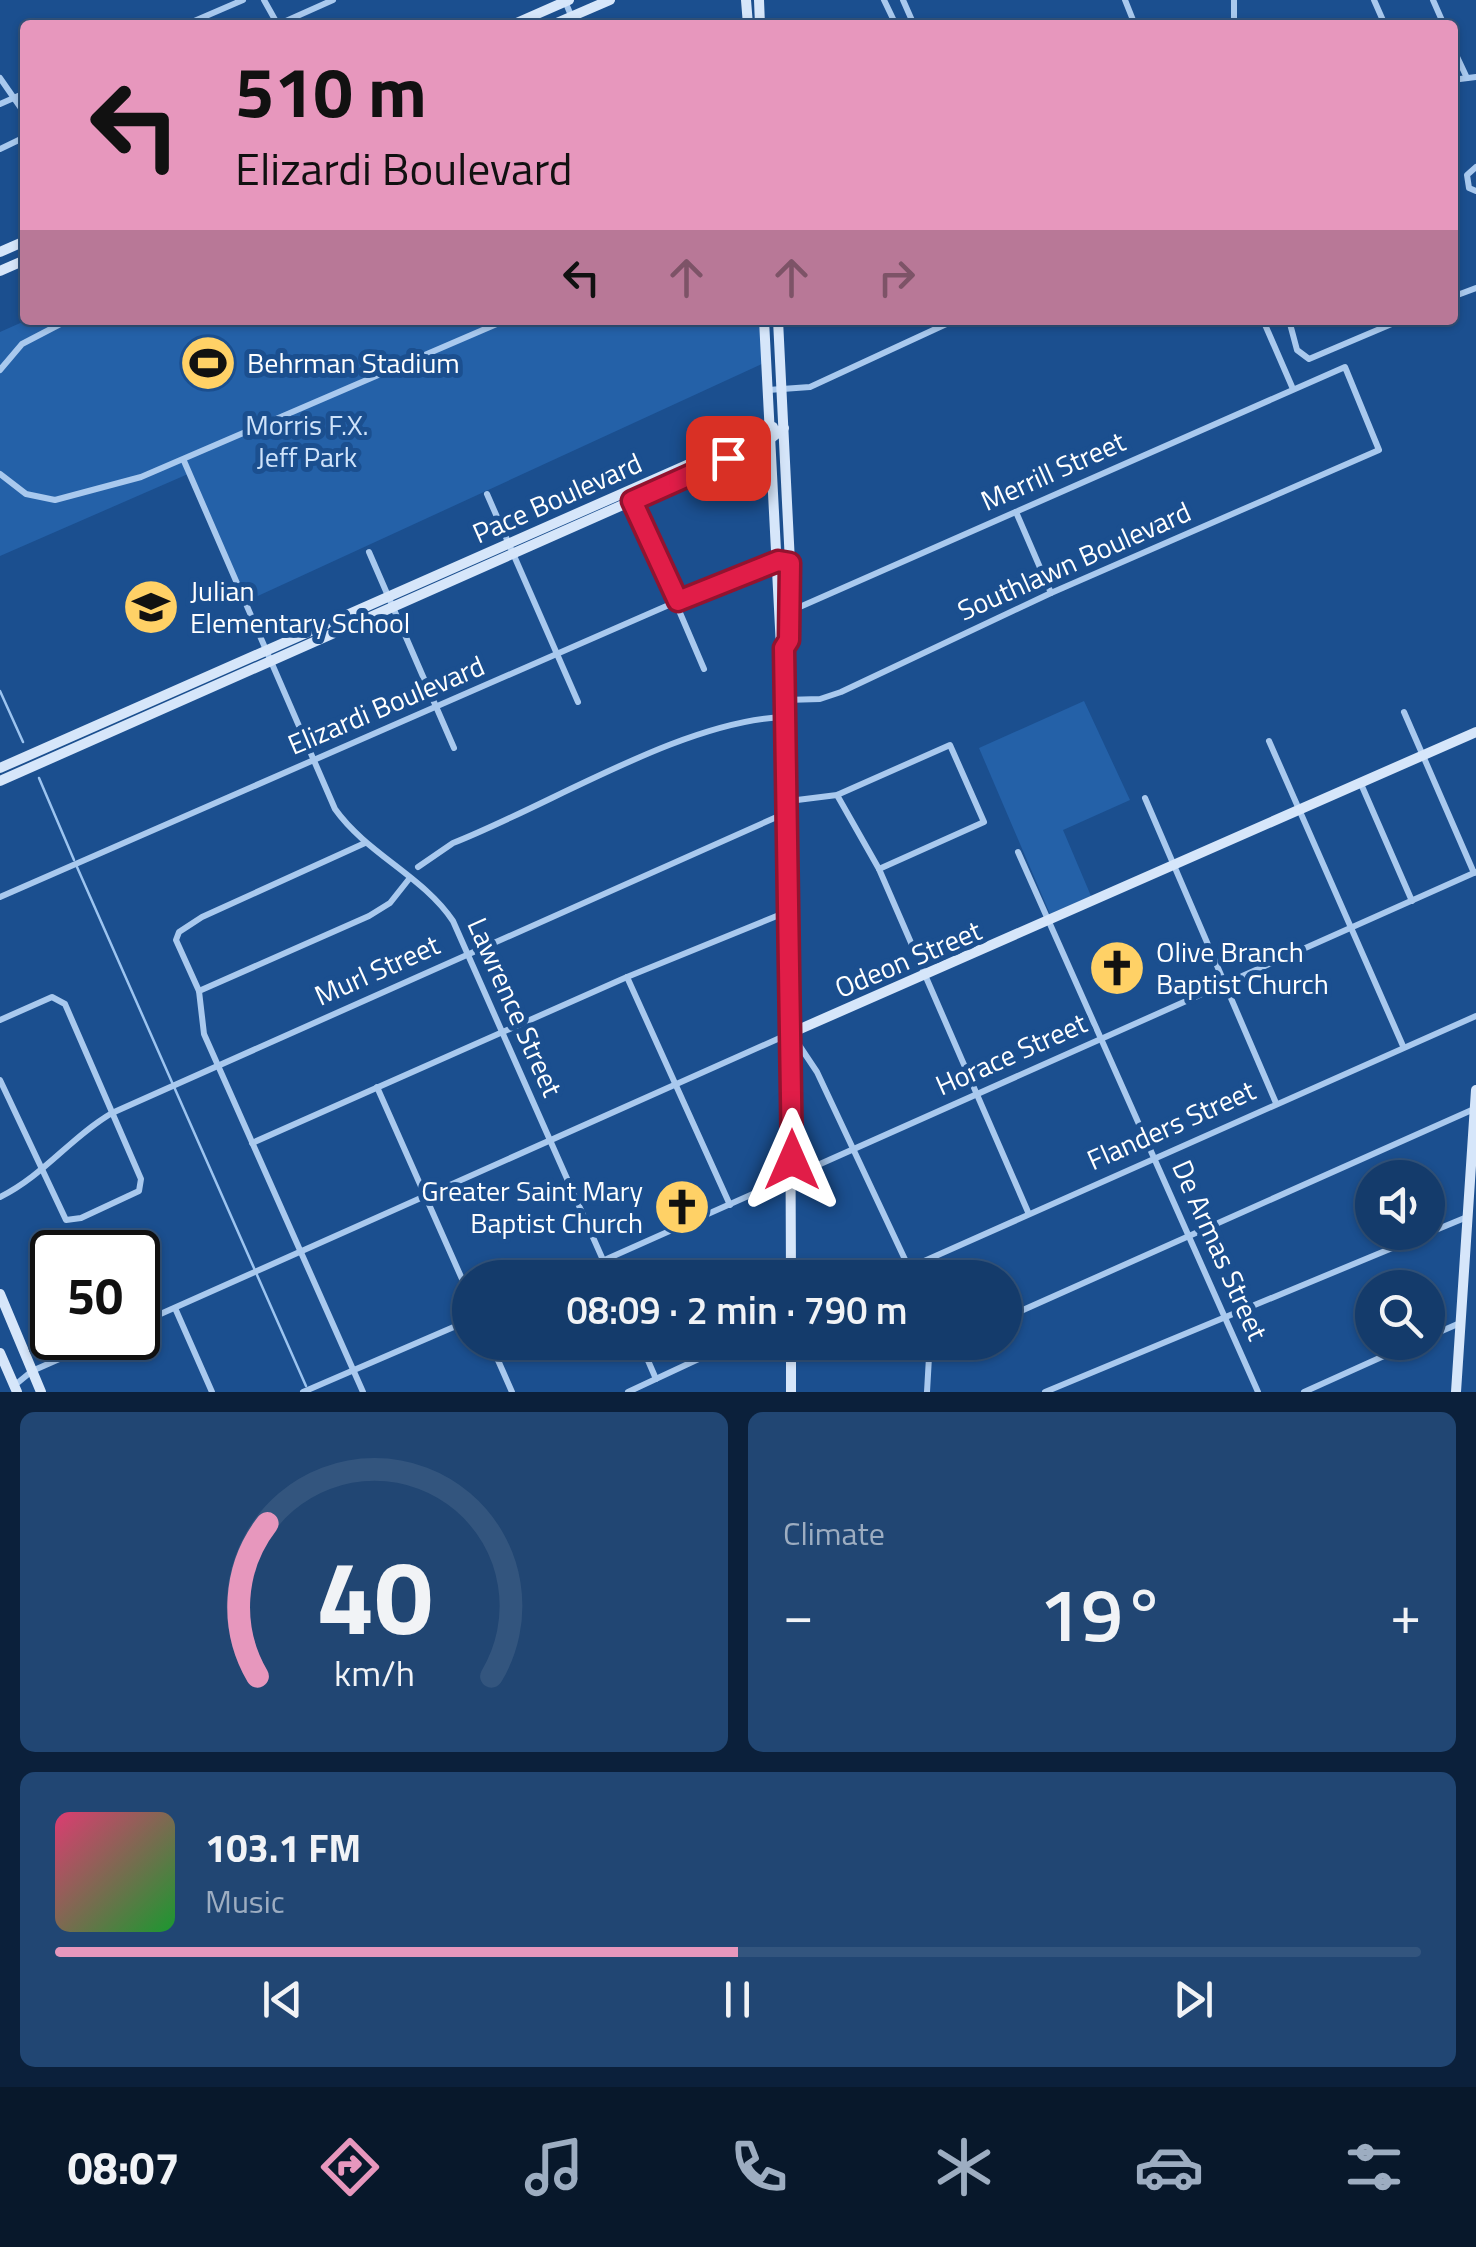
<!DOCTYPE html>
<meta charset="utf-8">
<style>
body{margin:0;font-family:"Titillium Web",sans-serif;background:#214673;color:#f1f3f6;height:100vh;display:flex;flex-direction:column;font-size:38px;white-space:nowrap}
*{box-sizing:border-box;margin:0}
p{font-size:32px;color:#9dadc1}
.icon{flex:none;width:55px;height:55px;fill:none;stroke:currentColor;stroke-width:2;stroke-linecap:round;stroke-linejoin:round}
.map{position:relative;height:1392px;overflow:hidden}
.details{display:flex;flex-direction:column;gap:20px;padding:20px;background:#0b203b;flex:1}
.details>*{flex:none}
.banner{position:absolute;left:20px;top:20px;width:1438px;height:305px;border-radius:10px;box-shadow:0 2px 8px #0004,0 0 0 2px #33557e;background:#e797bd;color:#111;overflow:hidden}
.fabs{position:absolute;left:1355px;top:1160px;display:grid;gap:20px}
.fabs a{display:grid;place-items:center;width:90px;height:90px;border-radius:50%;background:#143b6b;box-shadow:0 2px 8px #0004,0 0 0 2px #33557e;font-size:50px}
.speed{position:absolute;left:30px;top:1230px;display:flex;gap:20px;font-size:50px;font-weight:700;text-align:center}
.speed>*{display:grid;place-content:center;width:130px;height:130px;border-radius:50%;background:#143b6b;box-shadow:0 2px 8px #0004,0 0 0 2px #33557e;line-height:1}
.speed .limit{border:5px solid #111;border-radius:15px;background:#fff;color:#111}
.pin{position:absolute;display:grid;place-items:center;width:85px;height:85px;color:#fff;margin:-42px;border-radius:20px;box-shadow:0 5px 15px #0006}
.me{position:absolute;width:110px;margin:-55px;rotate:0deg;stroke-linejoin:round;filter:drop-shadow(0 0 8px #0008)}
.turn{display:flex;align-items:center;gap:35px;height:210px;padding:0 50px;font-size:45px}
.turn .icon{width:130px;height:130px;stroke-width:2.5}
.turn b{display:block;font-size:70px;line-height:85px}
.lanes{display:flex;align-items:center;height:95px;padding:0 50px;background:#0003;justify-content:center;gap:50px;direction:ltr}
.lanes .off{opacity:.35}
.big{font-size:75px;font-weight:600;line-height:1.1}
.details .widget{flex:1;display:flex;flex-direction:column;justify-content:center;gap:15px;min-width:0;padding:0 35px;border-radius:15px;background:#214673}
.details .dial{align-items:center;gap:0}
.dial svg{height:260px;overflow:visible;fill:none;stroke:#33557e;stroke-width:7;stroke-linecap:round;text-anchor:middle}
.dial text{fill:#f1f3f6;stroke:none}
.song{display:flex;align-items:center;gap:30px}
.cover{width:120px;height:120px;border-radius:15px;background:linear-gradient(135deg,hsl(340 70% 55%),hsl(130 70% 35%))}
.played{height:10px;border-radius:5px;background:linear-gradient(90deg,#e797bd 50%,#33557e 50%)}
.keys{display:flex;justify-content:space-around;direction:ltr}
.heat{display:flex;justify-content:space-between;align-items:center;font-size:55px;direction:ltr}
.details .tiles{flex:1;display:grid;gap:20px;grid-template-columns:1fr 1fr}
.widget:last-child{grid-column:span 2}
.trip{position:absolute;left:452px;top:1260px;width:570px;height:100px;border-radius:50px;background:#143b6b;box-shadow:0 2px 8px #0004,0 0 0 2px #33557e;font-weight:600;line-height:100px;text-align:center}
.tab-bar{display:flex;height:160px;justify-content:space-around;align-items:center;background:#08182b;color:#9dadc1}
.tab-bar .icon{width:70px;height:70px}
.tab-bar .current{color:#e797bd}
.tab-bar b{font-size:45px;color:#f1f3f6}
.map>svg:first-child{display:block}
</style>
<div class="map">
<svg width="1476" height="1392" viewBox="0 0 1476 1392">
<rect width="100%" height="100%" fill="#1b4f8f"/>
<g fill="#2461a8">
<polygon points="27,320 763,320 766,362 245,602 188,474 0,556 0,332"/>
<polygon points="1084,701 1130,800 1063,830 1091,896 1050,914 979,748"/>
</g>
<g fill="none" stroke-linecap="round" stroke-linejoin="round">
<g stroke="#9cc4f0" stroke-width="2.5">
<polyline points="0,691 23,742"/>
<polyline points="39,778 74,860"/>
<polyline points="77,867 306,1386"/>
</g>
<g stroke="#a9c9ee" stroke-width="6">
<polyline points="264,0 278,25"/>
<polyline points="884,0 896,25"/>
<polyline points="903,0 914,25"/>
<polyline points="1125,0 1135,25"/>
<polyline points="1374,0 1385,25"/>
<polyline points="1433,0 1444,25"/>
<polyline points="565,1 575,25"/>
<polyline points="185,25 243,0"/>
<polyline points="277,25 333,0"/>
<polyline points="1234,25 1234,0"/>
<polyline points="1452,46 1467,78"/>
<polyline points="0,78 25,114"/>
<polyline points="1452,80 1476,77"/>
<polyline points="0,104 25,93"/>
<polyline points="0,149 25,137"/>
<polyline points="1476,167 1467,175 1469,188 1476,191"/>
<polyline points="1452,297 1476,288"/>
<polyline points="1263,320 1293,389"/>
<polyline points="1289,320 1297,350 1309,359 1401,320"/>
<polyline points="0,370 22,344 68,320"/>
<polyline points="768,390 810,387 955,320"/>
<path d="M184,461L335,809C367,854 423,876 453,921L611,1278"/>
<polyline points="0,474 26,494 55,500 141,477 506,320"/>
<polyline points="628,491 704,669"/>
<polyline points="487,494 578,702"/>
<polyline points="1016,512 1051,593"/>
<polyline points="369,552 454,748"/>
<polyline points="785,700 820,699 841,692 1051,593 1379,450 1345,367 786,613"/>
<polyline points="1404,712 1474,873"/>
<polyline points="1269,741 1403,1046"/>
<polyline points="1361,784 1412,901"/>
<polyline points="837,795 879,869 1028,1212"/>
<polyline points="1145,798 1276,1103"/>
<polyline points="789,801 837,795 950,745 984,822 879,869"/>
<polyline points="1018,852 1258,1392"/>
<path d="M418,867L453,843C552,804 682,721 784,717"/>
<polyline points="0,897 678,601 779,561"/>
<polyline points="627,977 730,1205"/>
<polyline points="199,991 369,916 390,903 409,879"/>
<polyline points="0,1020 52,997 65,1004 141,1179 139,1191 81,1218 66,1220 0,1080"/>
<polyline points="377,1087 470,1297"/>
<polyline points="252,1143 627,977 789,911"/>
<path d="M0,1197C43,1176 71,1137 112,1113L788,812"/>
<polyline points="564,1278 1476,872"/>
<polyline points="886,1278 1476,1016"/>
<polyline points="175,1308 212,1392"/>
<polyline points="1005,1318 1474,1109"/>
<polyline points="138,1324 791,1033 817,1072 909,1268"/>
<polyline points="1428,1337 1460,1323"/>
<polyline points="490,1342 512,1392"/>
<polyline points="640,1342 656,1379"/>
<polyline points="15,1385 32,1371 107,1338"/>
<polyline points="303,1392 470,1320"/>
<polyline points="363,1392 204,1034 199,991 176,940 179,932 202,917 365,843"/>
<polyline points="628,1392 735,1342"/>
<polyline points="927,1392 929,1357 951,1342"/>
<polyline points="1045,1392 1467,1217"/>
<polyline points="1304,1392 1415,1342"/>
</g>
<g stroke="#d6e6fa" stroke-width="10">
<polyline points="746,0 748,25"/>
<polyline points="759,0 760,25"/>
<polyline points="512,25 569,0"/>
<polyline points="552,25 610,0"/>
<polyline points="0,252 25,241"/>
<polyline points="0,271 25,260"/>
<polyline points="764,320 789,801 791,1278"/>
<polyline points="778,320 790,563 789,640 784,648"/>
<polyline points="0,768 773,427"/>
<polyline points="0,781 661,488 770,439 784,428"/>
<polyline points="791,1033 1476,732"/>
<polyline points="0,1294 41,1392"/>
<polyline points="791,1342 791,1392"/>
<polyline points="0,1353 17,1392"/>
<polyline points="1456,1392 1476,1090"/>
</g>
</g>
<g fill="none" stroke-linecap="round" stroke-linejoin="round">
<g stroke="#92132f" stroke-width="25">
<polyline id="route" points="728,458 632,501 678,601 778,561 790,563 789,640 784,648 792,1160"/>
</g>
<use href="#route" stroke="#e11d48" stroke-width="18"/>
</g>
<defs>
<g id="stadium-disc" transform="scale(2.875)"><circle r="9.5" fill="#ffd166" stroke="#1b4f8f"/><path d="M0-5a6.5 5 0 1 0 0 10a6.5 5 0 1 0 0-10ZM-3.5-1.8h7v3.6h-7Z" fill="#111"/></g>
<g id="school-disc" transform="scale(2.875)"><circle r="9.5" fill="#ffd166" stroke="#1b4f8f"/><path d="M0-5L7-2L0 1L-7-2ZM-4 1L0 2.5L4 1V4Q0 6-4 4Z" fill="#111"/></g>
<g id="church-disc" transform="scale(2.875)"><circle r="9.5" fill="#ffd166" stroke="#1b4f8f"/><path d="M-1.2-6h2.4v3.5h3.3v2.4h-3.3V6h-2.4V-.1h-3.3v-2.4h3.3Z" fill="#111"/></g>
</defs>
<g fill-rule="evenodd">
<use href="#stadium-disc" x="208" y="363"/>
<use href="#school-disc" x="151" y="607"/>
<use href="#church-disc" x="1117" y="968"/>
<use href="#church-disc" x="682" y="1207"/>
</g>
<g text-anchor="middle" stroke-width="10" stroke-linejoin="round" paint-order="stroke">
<g font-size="28" fill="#fff" stroke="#1b4f8f" text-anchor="start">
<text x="247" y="373">Behrman Stadium</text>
<text x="190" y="601">Julian<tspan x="190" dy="32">Elementary School</tspan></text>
<text x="1156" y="962">Olive Branch<tspan x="1156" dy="32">Baptist Church</tspan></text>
<text x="643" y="1201" text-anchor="end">Greater Saint Mary<tspan x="643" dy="32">Baptist Church</tspan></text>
</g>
<g font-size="28" fill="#cfe3fa" stroke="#1b4f8f">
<text x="307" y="435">Morris F.X.<tspan x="307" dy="32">Jeff Park</tspan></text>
</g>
<g font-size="28" fill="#fff" stroke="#1b4f8f">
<text transform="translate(1053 471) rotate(-24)" y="10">Merrill Street</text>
<text transform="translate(557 498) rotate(-24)" y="10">Pace Boulevard</text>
<text transform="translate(1074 561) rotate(-24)" y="10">Southlawn Boulevard</text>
<text transform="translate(386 705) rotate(-23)" y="10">Elizardi Boulevard</text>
<text transform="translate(908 959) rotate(-23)" y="10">Odeon Street</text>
<text transform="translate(377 970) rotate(-24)" y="10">Murl Street</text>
<text transform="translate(515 1007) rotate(66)" y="10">Lawrence Street</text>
<text transform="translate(1011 1054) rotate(-24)" y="10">Horace Street</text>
<text transform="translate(1171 1125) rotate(-24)" y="10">Flanders Street</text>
<text transform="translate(1220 1250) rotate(66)" y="10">De Armas Street</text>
</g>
</g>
</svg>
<div class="fabs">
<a><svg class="icon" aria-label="sound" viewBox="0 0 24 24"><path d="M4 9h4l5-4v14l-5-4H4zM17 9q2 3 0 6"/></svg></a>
<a><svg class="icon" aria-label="search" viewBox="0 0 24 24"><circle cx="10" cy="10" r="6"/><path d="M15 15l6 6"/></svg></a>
</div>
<div class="speed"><div class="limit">50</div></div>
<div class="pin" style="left:728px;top:458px;background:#d93025"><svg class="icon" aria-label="arrive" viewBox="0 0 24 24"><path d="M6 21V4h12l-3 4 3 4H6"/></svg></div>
<svg class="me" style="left:792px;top:1160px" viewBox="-20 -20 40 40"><path d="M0-17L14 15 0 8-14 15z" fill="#e11d48" stroke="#fff" stroke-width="4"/></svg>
<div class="trip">08:09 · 2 min · 790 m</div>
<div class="banner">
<div class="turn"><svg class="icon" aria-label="left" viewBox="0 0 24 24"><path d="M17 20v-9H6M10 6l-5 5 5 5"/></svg><div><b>510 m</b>Elizardi Boulevard</div></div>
<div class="lanes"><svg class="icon" aria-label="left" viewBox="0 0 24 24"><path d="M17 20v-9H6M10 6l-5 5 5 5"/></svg><svg class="icon off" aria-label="ahead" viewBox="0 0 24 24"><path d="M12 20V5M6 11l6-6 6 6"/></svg><svg class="icon off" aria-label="ahead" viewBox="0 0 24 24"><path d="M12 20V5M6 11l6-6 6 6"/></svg><svg class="icon off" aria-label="right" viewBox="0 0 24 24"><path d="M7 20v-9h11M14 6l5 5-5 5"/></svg></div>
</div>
</div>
<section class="details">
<div class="tiles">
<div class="widget dial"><svg viewBox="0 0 100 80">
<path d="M14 69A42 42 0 1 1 86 69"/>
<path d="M14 69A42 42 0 0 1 17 22" stroke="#e797bd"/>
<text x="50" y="56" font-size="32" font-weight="700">40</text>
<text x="50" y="72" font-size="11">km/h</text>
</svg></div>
<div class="widget"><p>Climate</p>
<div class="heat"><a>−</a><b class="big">19°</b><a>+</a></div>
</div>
<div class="widget">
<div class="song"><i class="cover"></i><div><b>103.1 FM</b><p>Music</p></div></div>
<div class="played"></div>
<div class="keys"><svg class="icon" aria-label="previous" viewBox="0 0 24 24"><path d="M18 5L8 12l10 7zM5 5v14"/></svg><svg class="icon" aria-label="pause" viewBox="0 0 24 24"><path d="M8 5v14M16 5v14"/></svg><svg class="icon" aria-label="next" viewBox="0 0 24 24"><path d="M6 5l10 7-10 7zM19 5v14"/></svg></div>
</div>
</div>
</section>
<nav class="tab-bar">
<b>08:07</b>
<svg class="icon current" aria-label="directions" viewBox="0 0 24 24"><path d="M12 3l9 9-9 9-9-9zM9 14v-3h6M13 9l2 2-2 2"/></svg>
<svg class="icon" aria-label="music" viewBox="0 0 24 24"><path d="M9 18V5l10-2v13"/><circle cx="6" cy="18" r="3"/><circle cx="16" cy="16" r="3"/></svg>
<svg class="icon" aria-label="phone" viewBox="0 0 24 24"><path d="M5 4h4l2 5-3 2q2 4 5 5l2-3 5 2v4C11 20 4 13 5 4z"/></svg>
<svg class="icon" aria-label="climate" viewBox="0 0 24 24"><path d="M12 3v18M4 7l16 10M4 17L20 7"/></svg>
<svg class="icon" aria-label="car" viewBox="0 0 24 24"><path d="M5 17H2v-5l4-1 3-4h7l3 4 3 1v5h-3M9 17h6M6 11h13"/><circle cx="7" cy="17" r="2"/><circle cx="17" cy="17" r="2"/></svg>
<svg class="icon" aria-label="filters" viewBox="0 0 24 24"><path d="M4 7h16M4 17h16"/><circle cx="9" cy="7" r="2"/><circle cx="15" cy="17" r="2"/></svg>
</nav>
